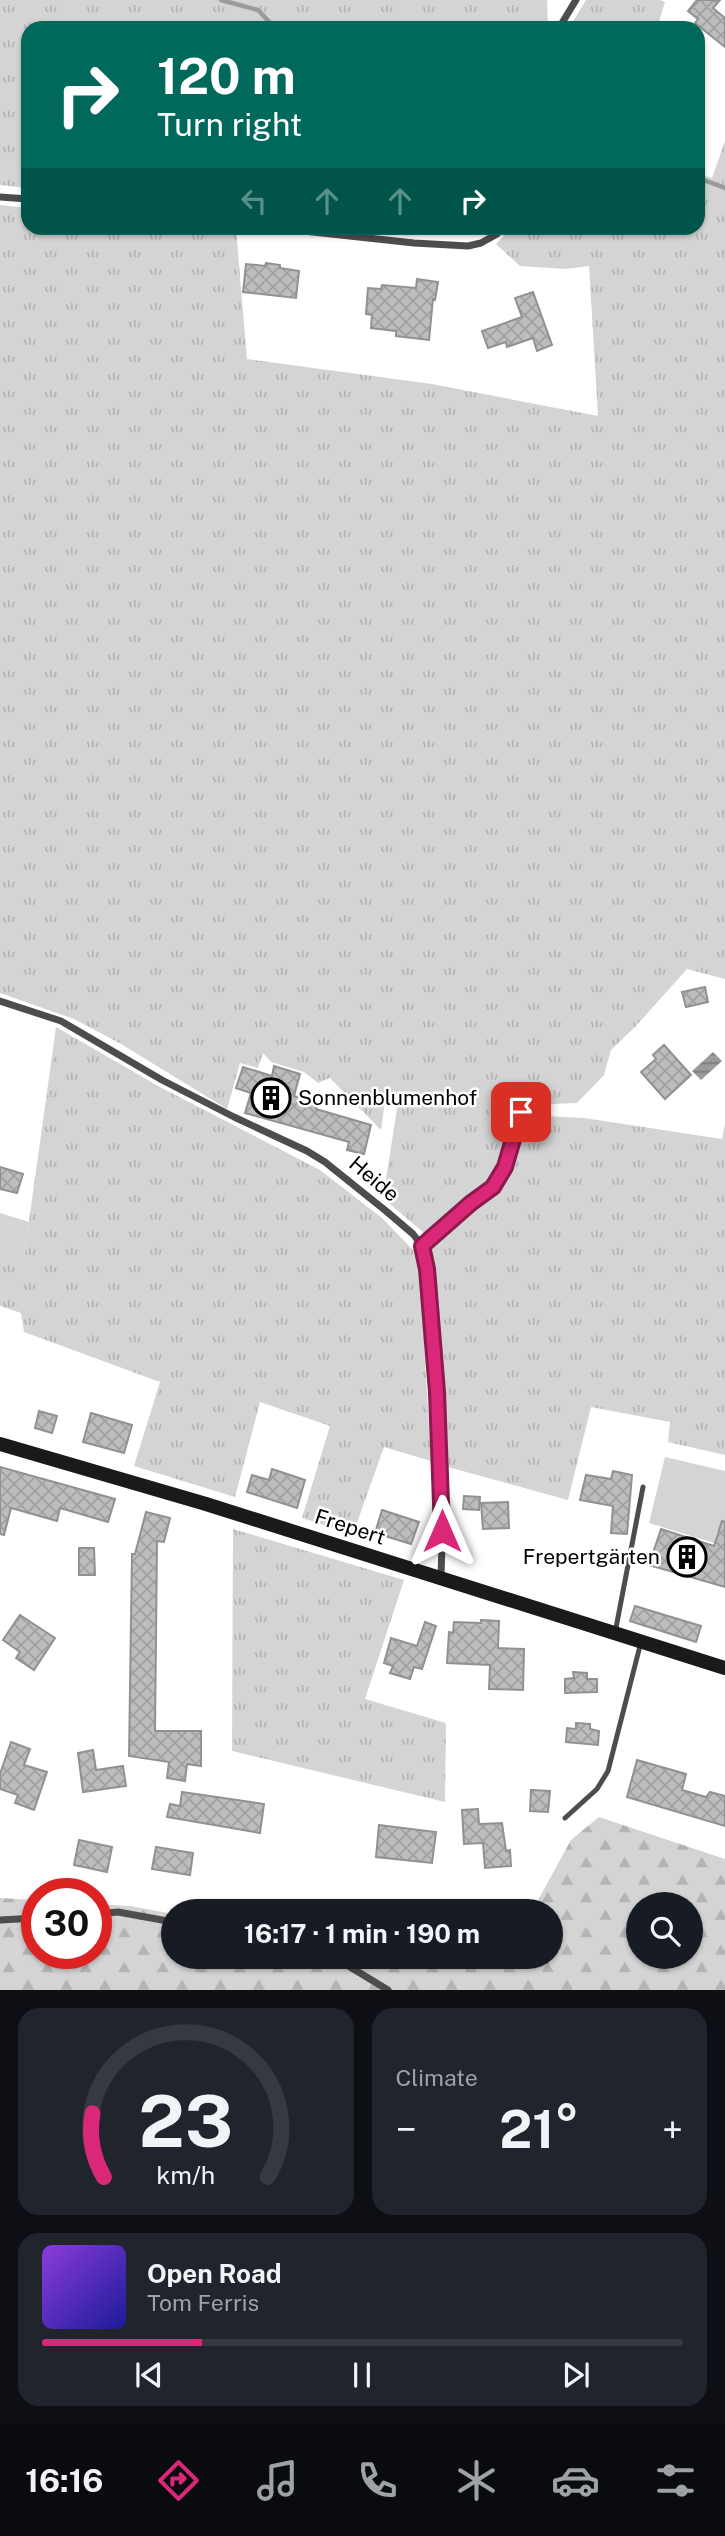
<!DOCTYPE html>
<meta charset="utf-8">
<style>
body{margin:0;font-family:"Public Sans",sans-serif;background:#20242c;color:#f1f3f6;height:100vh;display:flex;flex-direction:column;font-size:26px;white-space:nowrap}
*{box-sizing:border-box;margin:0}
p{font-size:23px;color:#9ea1a6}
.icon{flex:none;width:38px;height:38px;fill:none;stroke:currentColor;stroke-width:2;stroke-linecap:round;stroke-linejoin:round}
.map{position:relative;height:1990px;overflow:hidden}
.sheet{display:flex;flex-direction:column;gap:18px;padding:18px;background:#0d0f14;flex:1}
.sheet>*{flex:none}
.top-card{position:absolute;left:21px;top:21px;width:684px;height:214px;border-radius:21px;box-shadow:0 2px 5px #0004;background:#00695c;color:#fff;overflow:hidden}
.buttons{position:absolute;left:626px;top:1892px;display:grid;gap:14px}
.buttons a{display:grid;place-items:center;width:77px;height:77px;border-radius:50%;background:#171b24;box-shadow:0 2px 5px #0004;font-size:35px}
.speed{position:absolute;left:21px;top:1878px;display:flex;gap:14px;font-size:35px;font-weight:700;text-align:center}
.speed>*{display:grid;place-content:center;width:91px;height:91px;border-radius:50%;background:#171b24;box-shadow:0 2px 5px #0004;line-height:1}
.speed .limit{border:10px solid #d22;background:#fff;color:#111}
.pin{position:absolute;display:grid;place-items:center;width:60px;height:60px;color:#fff;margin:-30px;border-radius:14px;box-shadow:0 4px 10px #0006}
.me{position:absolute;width:77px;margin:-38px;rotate:0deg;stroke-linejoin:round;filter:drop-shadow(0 0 5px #0008)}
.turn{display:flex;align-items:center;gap:24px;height:147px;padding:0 21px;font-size:32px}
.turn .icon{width:91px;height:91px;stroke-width:2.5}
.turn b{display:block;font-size:49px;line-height:60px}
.lanes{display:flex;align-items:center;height:66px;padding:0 21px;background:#0003;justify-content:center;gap:35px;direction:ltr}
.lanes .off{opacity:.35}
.big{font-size:52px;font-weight:700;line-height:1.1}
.sheet .widget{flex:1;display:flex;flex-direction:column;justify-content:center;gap:10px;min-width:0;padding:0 24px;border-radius:21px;background:#20242c}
.sheet .dial{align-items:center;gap:0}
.dial svg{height:182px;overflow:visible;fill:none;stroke:#363941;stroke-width:7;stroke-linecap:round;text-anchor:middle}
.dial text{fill:#f1f3f6;stroke:none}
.song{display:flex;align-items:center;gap:21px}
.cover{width:84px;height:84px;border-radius:10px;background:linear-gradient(135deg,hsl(270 70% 55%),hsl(240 70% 35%))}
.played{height:7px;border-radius:4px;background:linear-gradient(90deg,#db2777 25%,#363941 25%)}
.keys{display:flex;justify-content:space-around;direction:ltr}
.heat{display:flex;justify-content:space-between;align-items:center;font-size:38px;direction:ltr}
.sheet .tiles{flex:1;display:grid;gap:18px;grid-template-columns:1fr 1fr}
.widget:last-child{grid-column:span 2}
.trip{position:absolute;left:161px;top:1899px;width:402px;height:70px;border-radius:35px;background:#171b24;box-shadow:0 2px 5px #0004;font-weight:700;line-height:70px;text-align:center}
.tabs{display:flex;height:112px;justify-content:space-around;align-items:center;background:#090b0e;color:#9ea1a6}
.tabs .icon{width:49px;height:49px}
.tabs .active{color:#db2777}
.tabs b{font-size:32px;color:#f1f3f6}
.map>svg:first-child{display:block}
</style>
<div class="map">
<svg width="725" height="1990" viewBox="0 0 725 1990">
<defs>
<pattern id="grass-tufts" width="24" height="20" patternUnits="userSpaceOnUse" patternTransform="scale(1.75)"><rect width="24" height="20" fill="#d4d4d4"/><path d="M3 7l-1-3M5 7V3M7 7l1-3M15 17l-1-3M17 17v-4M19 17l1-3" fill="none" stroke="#b4b4b4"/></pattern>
<pattern id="forest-firs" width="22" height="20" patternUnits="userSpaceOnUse" patternTransform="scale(1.75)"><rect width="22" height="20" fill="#d4d4d4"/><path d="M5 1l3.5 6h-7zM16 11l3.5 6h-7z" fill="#b4b4b4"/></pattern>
<pattern id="water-rules" width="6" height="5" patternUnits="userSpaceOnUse" patternTransform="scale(1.75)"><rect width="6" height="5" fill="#9b9b9b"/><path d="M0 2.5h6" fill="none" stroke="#7c7c7c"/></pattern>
<pattern id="building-cross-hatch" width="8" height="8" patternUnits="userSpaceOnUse" patternTransform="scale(1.75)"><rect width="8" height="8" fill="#bdbdbd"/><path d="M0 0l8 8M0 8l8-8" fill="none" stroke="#a1a1a1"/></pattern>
</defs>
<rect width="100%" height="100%" fill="#fff"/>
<g fill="url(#grass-tufts)">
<polygon points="0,0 547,0 548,28 28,28 28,188 0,185"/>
<polygon points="586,0 660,0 665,2 657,28 569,28"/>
<polygon points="725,141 725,979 687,969 635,1027 611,1050 604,1075 577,1103 529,1105 525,1115 584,1118 722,1139 725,1124 725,1455 668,1442 670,1422 591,1407 568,1500 448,1467 432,1250 424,1233 383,1198 399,1096 386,1094 381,1130 330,1078 318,1083 304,1072 271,1062 263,1053 258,1068 240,1063 227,1109 121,1044 74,1019 0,993 0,205 28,208 28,228 236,229 247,359 432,384 598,416 589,266 565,269 520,266 496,244 511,228 698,228 698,174 712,178"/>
<polygon points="56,1027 160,1087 320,1170 382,1218 415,1252 420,1273 431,1461 384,1447 353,1534 302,1518 330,1426 260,1402 235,1497 134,1466 160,1382 24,1332 21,1313 0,1306 0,1250 24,1257"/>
<polygon points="233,1529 404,1580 365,1699 446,1723 445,1802 232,1751"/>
</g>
<path fill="url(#forest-firs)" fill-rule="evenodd" d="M599,1817L725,1859V1990H0V1898L37,1900V1953H96V1904L130,1906L173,1914V1956H551V1911H532L571,1840ZM639,1904H691V1956H639Z"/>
<g fill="#d4d4d4">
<polygon points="0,1213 29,1222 24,1257 0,1250"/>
<polygon points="665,1457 725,1471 725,1533 717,1531 714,1543 649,1523"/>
</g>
<polygon fill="url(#water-rules)" points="713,1052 722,1061 701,1080 692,1071"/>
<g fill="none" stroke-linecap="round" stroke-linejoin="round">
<g stroke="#9b9b9b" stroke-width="4.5">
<polyline points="221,0 258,10 275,28"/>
<polyline points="698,178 725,188"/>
</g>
</g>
<g fill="url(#building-cross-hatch)" stroke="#919191" stroke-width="2">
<polygon points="697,0 720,0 713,8 725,18 725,47 695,23 698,19 688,11"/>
<polygon points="266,263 280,265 280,268 299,271 296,298 243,292 246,264 265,266"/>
<polygon points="417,279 438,282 435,300 433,299 429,340 396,336 396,331 371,328 372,315 366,314 368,288 381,289 382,285 416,288"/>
<polygon points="533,292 552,345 537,351 533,338 507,347 506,342 488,348 482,331 522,317 515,298"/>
<polygon points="705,987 708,1002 686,1007 682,992"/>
<polygon points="664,1045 691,1075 665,1099 641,1072 656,1059 653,1055"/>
<polygon points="274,1066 300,1074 294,1096 318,1103 316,1109 371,1125 364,1154 347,1150 349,1142 245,1113 251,1093 236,1088 243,1067 272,1076"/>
<polygon points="0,1167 23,1174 17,1193 0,1189"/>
<polygon points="39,1411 57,1416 52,1433 35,1428"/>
<polygon points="91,1413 132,1425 124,1453 83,1442"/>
<polygon points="0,1467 115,1499 108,1522 60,1508 57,1521 11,1508 4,1535 0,1534"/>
<polygon points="272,1469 305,1480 297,1508 247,1492 252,1475 269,1480"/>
<polygon points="613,1471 632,1475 627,1534 611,1533 613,1506 580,1500 586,1475 611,1479"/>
<polygon points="464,1496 480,1497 479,1510 463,1509"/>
<polygon points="508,1502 509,1528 483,1529 481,1503"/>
<polygon points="382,1510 419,1522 411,1544 375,1533"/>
<polygon points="146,1512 170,1518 164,1542 157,1541 155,1731 201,1731 201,1766 187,1764 185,1781 167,1778 169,1762 129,1756 132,1554 135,1554"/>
<polygon points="722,1521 725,1522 725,1587 649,1565 661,1529 714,1546"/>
<polygon points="79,1548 94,1548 95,1575 79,1575"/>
<polygon points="635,1606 701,1626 696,1642 630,1621"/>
<polygon points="20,1615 55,1638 34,1670 16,1658 20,1652 3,1640"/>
<polygon points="481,1620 499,1621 498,1648 524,1649 523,1690 489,1689 490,1665 447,1663 449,1632 453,1633 454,1622 481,1623"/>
<polygon points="425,1622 436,1626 422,1669 414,1667 410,1679 390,1673 393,1666 384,1663 391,1638 417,1646"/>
<polygon points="573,1672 587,1673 587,1679 597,1679 597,1692 565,1693 565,1679 574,1678"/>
<polygon points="576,1723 590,1724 590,1729 599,1731 598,1745 566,1742 567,1728 576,1729"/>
<polygon points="11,1742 30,1749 24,1765 47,1772 34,1810 15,1803 18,1795 0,1789 0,1774"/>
<polygon points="93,1750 96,1770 123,1766 126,1786 83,1792 78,1753"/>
<polygon points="637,1760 686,1774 682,1790 706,1797 710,1792 725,1796 725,1826 627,1797"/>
<polygon points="531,1790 550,1791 548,1812 530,1811"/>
<polygon points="182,1792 264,1804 260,1833 167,1817 170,1804 180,1806"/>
<polygon points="478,1809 479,1824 502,1823 506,1851 510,1850 511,1866 485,1868 483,1843 464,1844 462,1810"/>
<polygon points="379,1825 436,1832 432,1863 376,1857"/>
<polygon points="79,1840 112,1847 107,1872 74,1865"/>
<polygon points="156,1847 193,1853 190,1875 152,1869"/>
</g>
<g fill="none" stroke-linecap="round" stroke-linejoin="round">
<g stroke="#4d4d4d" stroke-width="5">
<polyline points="422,1246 471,1203 493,1187 505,1167 521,1112"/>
<polyline points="615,1633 643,1487"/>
<polyline points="565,1818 597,1789 608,1771 641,1642"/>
</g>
<g stroke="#4d4d4d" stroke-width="7">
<polyline points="559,28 576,0"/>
<polyline points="0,197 28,199"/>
<polyline points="276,228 414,243 468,246 481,243 497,234 502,228"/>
<polyline points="0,1001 61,1021 162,1080 234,1117 307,1151 325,1162 386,1211 413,1234 422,1246 427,1269 437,1392 443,1507 441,1578"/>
<polyline points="96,1914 118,1912 173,1922"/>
<polyline points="0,1920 37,1918"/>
<polyline points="332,1956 388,1990"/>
</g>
<polyline stroke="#1a1a1a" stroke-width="14" points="0,1444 206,1504 725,1668"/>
</g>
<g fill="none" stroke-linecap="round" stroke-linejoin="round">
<g stroke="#8e194d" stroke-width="18">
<polyline id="route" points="442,1531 437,1392 427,1269 422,1246 471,1203 493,1187 505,1167 521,1112"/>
</g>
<use href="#route" stroke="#db2777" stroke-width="12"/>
</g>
<defs>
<g id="building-ring" transform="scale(2.0125)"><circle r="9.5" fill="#fff" stroke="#000" stroke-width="1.5"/><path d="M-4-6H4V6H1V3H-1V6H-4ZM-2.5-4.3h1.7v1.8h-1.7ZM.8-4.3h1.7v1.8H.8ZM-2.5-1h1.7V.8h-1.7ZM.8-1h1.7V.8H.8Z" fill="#000"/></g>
</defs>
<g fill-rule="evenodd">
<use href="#building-ring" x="271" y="1098"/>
<use href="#building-ring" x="687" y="1557"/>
</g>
<g text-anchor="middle" stroke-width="5" stroke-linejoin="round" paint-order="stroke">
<g font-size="21" fill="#000" stroke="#fff" text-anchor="start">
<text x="298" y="1105">Sonnenblumenhof</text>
<text x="660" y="1564" text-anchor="end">Frepertgärten</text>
</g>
<g font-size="21" fill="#000" stroke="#fff">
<text transform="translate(374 1179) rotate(40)" y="7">Heide</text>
<text transform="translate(350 1527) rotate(18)" y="7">Frepert</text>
</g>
</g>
</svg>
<div class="buttons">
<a><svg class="icon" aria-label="search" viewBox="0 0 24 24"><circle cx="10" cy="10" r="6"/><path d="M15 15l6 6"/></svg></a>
</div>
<div class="speed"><div class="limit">30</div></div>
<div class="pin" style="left:521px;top:1112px;background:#d93025"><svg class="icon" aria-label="arrive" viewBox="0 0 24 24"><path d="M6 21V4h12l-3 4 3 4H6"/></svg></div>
<svg class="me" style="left:442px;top:1531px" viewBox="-20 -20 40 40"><path d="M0-17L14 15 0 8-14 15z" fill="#db2777" stroke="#fff" stroke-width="4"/></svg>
<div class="trip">16:17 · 1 min · 190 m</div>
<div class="top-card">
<div class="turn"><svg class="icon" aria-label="right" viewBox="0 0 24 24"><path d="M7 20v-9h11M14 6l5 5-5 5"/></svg><div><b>120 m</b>Turn right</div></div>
<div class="lanes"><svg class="icon off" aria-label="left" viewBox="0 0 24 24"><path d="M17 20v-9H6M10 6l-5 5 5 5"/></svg><svg class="icon off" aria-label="ahead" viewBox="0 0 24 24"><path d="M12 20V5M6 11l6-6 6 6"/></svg><svg class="icon off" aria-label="ahead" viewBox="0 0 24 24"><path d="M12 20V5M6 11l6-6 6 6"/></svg><svg class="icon" aria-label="right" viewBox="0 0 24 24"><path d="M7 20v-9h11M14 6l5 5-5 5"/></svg></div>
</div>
</div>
<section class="sheet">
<div class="tiles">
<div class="widget dial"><svg viewBox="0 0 100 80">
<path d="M14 69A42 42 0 1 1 86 69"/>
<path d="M14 69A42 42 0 0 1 9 41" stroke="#db2777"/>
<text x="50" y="56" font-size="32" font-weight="700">23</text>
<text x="50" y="72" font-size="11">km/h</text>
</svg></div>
<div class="widget"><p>Climate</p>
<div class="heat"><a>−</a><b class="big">21°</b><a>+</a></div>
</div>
<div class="widget">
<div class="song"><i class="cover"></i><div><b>Open Road</b><p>Tom Ferris</p></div></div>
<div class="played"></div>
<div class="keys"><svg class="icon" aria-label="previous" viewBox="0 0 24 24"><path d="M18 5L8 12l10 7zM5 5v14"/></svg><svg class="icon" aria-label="pause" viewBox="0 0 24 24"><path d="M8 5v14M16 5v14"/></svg><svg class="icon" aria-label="next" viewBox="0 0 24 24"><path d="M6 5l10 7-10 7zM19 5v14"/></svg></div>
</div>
</div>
</section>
<nav class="tabs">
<b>16:16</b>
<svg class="icon active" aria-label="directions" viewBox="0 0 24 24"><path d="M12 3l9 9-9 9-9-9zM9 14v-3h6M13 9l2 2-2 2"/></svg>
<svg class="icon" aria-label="music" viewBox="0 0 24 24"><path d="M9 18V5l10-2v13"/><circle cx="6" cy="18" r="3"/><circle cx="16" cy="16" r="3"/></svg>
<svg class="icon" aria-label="phone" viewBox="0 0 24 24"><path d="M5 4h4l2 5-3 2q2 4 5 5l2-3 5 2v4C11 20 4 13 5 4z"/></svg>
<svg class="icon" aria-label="climate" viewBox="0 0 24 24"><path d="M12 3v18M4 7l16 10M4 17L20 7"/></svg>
<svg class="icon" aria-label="car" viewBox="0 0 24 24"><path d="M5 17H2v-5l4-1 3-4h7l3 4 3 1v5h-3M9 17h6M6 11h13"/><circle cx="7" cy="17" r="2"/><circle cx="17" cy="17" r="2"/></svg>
<svg class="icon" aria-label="filters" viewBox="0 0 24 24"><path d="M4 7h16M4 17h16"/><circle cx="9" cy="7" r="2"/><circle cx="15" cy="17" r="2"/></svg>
</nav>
